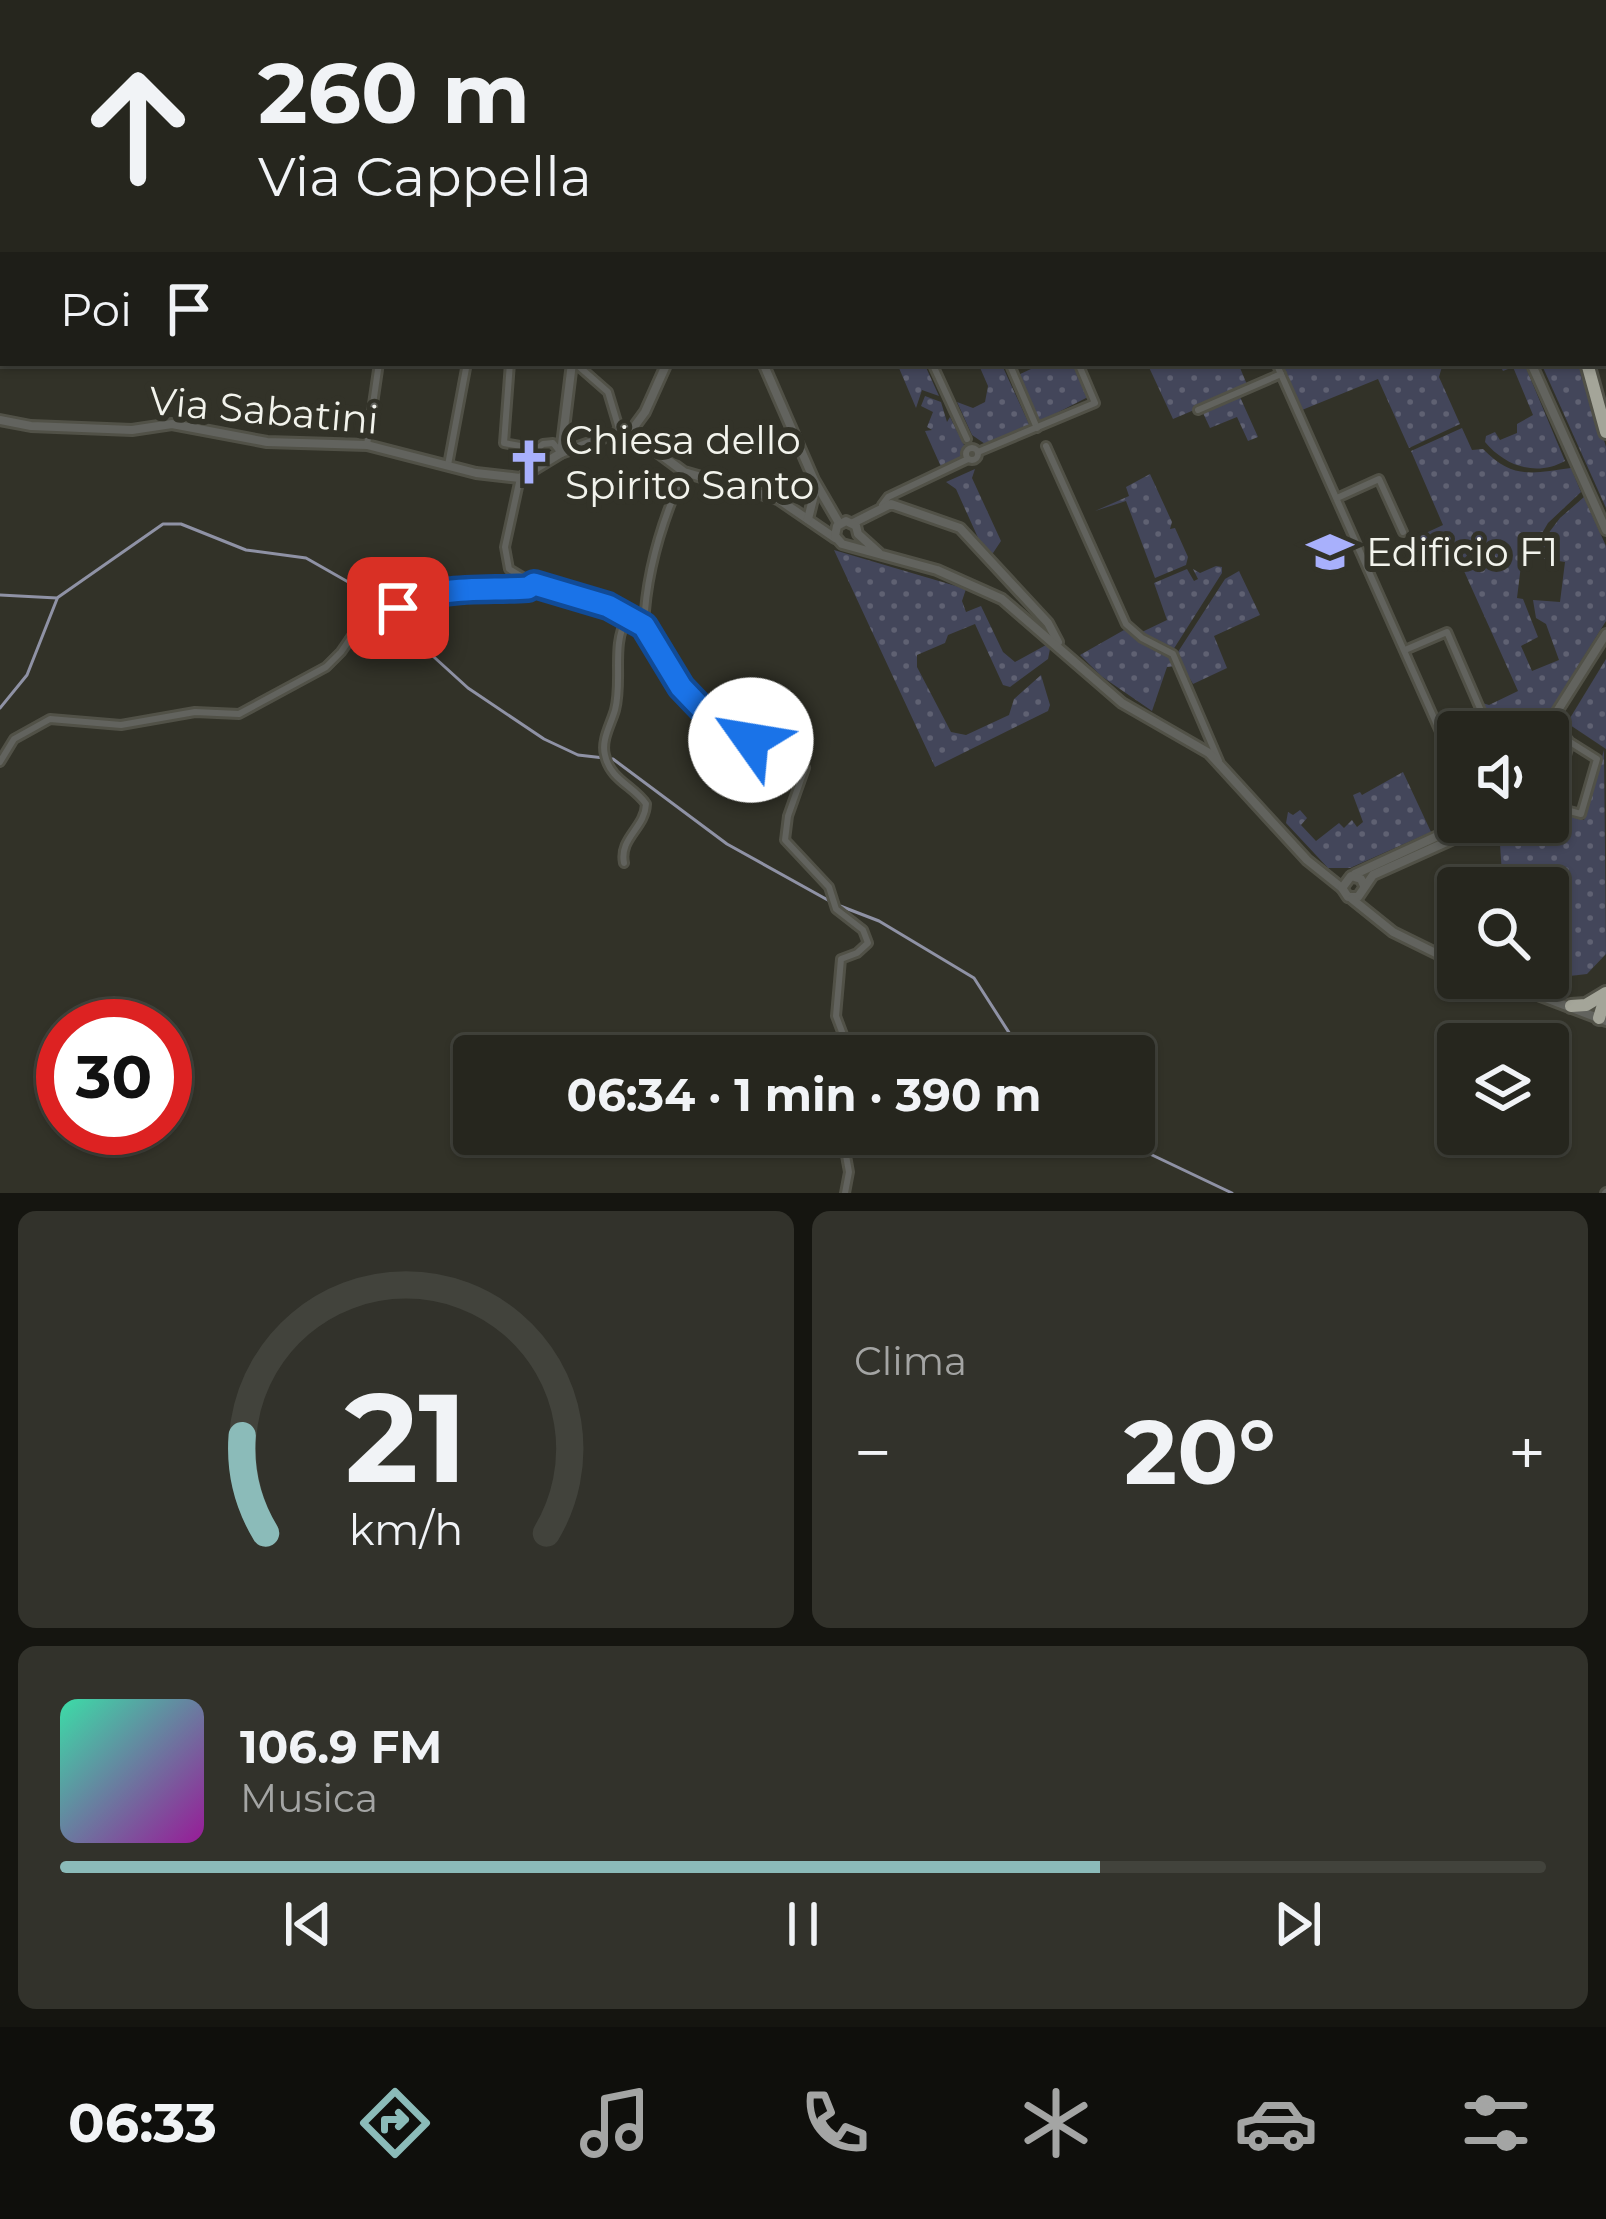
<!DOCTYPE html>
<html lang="it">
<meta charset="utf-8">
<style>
body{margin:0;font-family:Montserrat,sans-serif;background:#32322b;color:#f1f3f6;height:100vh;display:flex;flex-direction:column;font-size:45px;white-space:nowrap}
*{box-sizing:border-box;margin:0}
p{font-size:39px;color:#a4a5a4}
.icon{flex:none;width:66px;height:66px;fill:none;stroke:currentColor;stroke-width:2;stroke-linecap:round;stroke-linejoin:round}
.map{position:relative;height:1193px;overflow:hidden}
.drawer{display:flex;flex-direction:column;gap:18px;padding:18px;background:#151510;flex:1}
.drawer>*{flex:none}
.hud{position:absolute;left:0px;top:0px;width:1608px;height:366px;box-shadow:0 3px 9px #0004,0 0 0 3px #42433c;background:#26261e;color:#f1f3f6;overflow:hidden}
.tools{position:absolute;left:1437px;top:711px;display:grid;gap:24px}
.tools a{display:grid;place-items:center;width:132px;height:132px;border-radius:12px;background:#26261e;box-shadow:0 3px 9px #0004,0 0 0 3px #42433c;font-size:60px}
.speed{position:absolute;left:36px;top:999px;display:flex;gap:24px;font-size:60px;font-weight:700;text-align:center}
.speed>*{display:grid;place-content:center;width:156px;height:156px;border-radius:50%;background:#26261e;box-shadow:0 3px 9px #0004,0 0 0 3px #42433c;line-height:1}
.speed .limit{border:18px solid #d22;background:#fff;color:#111}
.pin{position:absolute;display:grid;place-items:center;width:102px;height:102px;color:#fff;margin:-51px;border-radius:24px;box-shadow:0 6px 18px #0006}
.me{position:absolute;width:132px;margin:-66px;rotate:302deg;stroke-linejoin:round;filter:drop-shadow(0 0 9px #0008)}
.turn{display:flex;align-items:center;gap:42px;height:252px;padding:0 60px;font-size:54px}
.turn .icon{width:156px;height:156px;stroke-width:2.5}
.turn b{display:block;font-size:84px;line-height:102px}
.then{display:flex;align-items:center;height:114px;padding:0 60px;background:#0003;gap:24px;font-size:45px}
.big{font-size:90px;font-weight:700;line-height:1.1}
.drawer .card{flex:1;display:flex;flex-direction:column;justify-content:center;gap:18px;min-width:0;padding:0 42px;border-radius:18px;background:#32322b}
.drawer .dial{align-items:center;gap:0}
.dial svg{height:312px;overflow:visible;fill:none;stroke:#42433c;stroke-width:7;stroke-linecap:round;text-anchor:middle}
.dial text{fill:#f1f3f6;stroke:none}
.song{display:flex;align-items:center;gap:36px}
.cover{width:144px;height:144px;border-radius:18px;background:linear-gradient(135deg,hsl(160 70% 55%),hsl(300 70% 35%))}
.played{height:12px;border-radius:6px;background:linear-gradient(90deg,#8bbbb9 70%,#42433c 70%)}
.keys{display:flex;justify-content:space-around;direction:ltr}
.heat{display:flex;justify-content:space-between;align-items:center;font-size:66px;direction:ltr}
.drawer .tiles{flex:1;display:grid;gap:18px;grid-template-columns:1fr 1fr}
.card:last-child{grid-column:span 2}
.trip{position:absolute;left:453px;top:1035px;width:702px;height:120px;border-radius:12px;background:#26261e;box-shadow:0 3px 9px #0004,0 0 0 3px #42433c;font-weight:700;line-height:120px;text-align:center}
.dock{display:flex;height:192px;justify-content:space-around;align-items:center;background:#0f0f0c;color:#a4a5a4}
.dock .icon{width:84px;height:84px}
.dock .active{color:#8bbbb9}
.dock b{font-size:54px;color:#f1f3f6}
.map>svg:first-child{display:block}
</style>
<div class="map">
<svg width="1606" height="1193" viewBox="0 0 1606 1193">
<defs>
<pattern id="green-dots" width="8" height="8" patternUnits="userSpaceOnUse" patternTransform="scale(3)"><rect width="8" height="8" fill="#43465a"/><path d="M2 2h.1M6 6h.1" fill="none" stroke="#5f6172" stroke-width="1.8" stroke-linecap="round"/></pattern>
</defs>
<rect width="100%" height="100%" fill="#323228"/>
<g fill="url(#green-dots)">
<polygon points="884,363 924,363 939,396 922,390 916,408 899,368"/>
<polygon points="978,363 1001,363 1030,426 985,444 972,435 957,402 973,408 985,402 988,386"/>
<polygon points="1044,363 1076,363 1088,397 1039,422 1018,375"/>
<polygon points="1147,363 1238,363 1248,387 1173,419"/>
<polygon points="1282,363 1443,363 1439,377 1460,424 1409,448 1378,379 1302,410"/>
<path d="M1499,363H1524L1565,461C1536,477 1505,466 1485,442L1486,436L1495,432L1500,440L1517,433V424L1533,415L1513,367L1503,371Z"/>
<polygon points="1541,363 1581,363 1606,447 1606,508"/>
<polygon points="925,396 941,402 947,422 950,417 965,447 960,461 942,469 925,431 932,430 927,427 933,412 921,406"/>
<polygon points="1240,397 1258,437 1248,441 1237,417 1210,428 1203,413"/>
<path d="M1462,428L1472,450L1483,449C1513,480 1533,473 1571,468L1581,492L1548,523L1528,557H1522L1517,598L1523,599L1538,637L1521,646L1532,671L1559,660L1546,624L1536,618L1533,600L1560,602L1565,562L1534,557L1535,551L1560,518L1584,497L1606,546V621L1537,732H1485L1481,724L1451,738L1449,734L1485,714L1482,703L1489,705L1518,691L1446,531L1412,544L1408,536L1415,538L1443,525L1411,451Z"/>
<polygon points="975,469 972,478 1001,541 993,553 984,551 956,489 946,482"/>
<polygon points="1150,474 1172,522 1170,529 1175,528 1188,557 1186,565 1155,578 1126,501 1095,511 1129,496 1126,487"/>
<polygon points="834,550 966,589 962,601 966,612 981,606 1003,652 1015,662 1046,645 1050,649 1048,659 1010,687 1003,685 975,624 948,635 945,643 917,655 917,667 951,732 966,735 1009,715 1014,699 1041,675 1050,705 1048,711 935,767"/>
<polygon points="1216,566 1222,567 1222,573 1173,650 1142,632 1167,620 1154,583 1187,569 1194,581 1198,579 1193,569 1200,573"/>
<polygon points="1239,571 1260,615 1214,636 1227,668 1193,684 1176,655 1225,579"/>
<polygon points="1124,630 1168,656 1175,666 1167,667 1152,711 1101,676 1080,655"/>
<polygon points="1606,659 1606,749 1567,723"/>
<polygon points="1604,750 1606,954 1587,974 1552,978 1548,976 1548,888 1503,888 1499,830 1486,838 1481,834 1496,822 1548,822 1548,809 1584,820"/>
<polygon points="1403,772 1431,832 1350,868 1328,868 1286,823 1288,812 1293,815 1300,810 1307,818 1301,825 1316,841 1339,823 1344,828 1352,820 1357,827 1363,822 1353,795 1360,792 1362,795"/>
</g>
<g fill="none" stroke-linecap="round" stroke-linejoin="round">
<g stroke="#8f92a5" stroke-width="3">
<polyline points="0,595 57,598 163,524 181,524 246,550 306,558 357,587 468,688 544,739 578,755 613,759 727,844 835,904 879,921 974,978 1024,1056"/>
<polyline points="0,708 27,675 57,599"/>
<polyline points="1108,1134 1232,1193"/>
</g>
<polyline stroke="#4f4f45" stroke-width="6" stroke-dasharray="6 3" stroke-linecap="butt" points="1085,0 1086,3"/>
<g stroke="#515147" stroke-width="12">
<g id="minor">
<polyline points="280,0 287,3"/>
<polyline points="1008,0 1009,3"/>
<polyline points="51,3 52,0"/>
<polyline points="150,3 152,0"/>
<polyline points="536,3 537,0"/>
<polyline points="885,3 888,0"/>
<polyline points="909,3 914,0"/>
<polyline points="1600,3 1601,0"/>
<polyline points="1605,31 1606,32"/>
<polyline points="0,178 3,179"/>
<polyline points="510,363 504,443 537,449 543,444 553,443 561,453"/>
<polyline points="575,363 608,392 620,432"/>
<polyline points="932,363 967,439"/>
<polyline points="1009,363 1037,428"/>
<polyline points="1276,363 1458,772"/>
<polyline points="1198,410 1281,374"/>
<polyline points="367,445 379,363"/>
<polyline points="1046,446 1126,624 1142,638 1173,654 1219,761"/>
<circle cx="972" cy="454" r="6"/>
<polyline points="978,452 1095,403 1078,363"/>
<polyline points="448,465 467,363"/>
<polyline points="1337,498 1379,479 1403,532"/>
<polyline points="882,505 888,497 968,459"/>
<polyline points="534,584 608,606 644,626 681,687 703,711 805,768 788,816 785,840 829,887 836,909 863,930 868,943 857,953 841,959 836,1016 851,1056"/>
<path d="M644,626C646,575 662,520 684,472"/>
<polyline points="1405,650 1447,632 1482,713 1480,717 1441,734"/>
<polyline points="1552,720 1570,742 1551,806 1581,814 1597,759 1570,742"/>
<polyline points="0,762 14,739 50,719 121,725 195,712 239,714 326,667 341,652 363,620 373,613 382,615 418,597 447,590 528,588 534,584 509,569 505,547 520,478"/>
<path d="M624,863C619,838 645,828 646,804C634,786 610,780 605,755C601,740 611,724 615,710C623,680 611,645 627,618"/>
<polyline points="842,1134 849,1172 845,1193"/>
<polyline points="1605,1193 1606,1192"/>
</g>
</g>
<g stroke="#515147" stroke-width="14">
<g id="tertiary">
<polyline points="571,0 571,3"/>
<polyline points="1354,0 1356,3"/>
<polyline points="857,3 858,0"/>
<polyline points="763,363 814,480 839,523"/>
<polyline points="1531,363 1606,530"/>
<polyline points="0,420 31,426 132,430 172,424 267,442 367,445 476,473 520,478 561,453 634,427 645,412 667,363"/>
<polyline points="620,434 653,449 684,472 778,499 835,538"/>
<polyline points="561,453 572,363"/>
<polyline points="808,519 816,487"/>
<polyline points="853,523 891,504 960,528 1048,623 1058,642"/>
<polyline points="879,553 858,534 856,526 846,521 837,526 835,536 842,544 937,570 1002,599 1122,703 1209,753 1307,860 1342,888"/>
<polyline points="1544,732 1606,634"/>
<polyline points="1355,874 1468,822"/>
<polyline points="1364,886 1361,879 1351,876 1342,888 1348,897 1358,897 1373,875 1471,831 1478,822"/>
<polyline points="1352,899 1393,932 1458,964"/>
<polyline points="1493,978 1606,1021"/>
</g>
</g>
<g stroke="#515147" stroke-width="18">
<g id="motorway">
<polyline points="1413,0 1414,3"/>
<polyline points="1486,0 1487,3"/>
<polyline points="1496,0 1497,3"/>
<polyline points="1510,0 1511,3"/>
<polyline points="1553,0 1553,3"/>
<polyline points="1584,0 1585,3"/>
<polyline points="1605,116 1606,136"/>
<polyline points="1605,147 1606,148"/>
<polyline points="1605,176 1606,177"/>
<polyline points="1605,226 1606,202"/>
<polyline points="1605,242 1606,268"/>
<polyline points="1587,363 1606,432"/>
<polyline points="1571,1006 1586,1005 1606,993"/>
<polyline points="1599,1018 1606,995"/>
</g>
</g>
<use href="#minor" stroke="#62635e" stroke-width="6"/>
<use href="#tertiary" stroke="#62635e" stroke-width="8"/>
<use href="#motorway" stroke="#a4a599" stroke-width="12"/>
</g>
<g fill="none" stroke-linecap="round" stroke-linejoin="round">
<g stroke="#114b97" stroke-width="30">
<path id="route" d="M398,608C439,584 482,591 528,588L534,584L608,606L644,626L681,687L703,710L751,740"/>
</g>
<use href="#route" stroke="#1a73e8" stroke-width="21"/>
</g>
<defs>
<g id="church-bare" transform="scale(3.6)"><path d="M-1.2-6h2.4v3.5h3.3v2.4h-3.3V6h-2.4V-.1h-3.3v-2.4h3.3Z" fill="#a8b0fc" stroke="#323228" stroke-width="2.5" paint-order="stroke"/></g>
<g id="university-bare" transform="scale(3.6)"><path d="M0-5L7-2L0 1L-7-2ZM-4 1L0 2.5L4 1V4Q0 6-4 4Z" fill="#a8b0fc" stroke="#323228" stroke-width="2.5" paint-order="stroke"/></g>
</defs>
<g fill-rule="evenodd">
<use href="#church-bare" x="529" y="462"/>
<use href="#university-bare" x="1330" y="552"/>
</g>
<g text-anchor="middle" stroke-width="12" stroke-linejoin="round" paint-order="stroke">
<g font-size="39" fill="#f2f3ec" stroke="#323228">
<text transform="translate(264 410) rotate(5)" y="14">Via Sabatini</text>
</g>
<g font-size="39" fill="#f2f3ec" stroke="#323228" text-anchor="start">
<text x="565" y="454">Chiesa dello<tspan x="565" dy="45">Spirito Santo</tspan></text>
<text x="1366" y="566">Edificio F1</text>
</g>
</g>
</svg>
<div class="tools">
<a><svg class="icon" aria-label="sound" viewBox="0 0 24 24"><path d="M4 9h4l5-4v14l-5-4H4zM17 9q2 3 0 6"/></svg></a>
<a><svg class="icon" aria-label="search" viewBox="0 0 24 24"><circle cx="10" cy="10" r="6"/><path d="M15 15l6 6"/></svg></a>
<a><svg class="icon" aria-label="layers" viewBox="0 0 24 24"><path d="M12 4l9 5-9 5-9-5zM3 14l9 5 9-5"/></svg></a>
</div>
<div class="speed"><div class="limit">30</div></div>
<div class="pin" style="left:398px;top:608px;background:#d93025"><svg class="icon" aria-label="arrive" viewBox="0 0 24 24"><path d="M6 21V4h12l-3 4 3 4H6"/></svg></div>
<svg class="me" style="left:751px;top:740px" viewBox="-20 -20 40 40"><circle r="19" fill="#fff"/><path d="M0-13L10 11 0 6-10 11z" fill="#1a73e8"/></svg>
<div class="trip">06:34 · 1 min · 390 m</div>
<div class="hud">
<div class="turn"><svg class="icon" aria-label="ahead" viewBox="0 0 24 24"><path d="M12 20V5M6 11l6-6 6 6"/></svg><div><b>260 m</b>Via Cappella</div></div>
<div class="then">Poi<svg class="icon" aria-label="arrive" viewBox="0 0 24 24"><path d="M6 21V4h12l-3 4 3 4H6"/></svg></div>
</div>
</div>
<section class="drawer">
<div class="tiles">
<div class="card dial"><svg viewBox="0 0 100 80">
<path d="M14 69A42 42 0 1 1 86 69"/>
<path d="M14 69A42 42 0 0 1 8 44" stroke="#8bbbb9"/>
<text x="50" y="56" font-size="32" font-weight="700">21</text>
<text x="50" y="72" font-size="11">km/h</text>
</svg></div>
<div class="card"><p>Clima</p>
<div class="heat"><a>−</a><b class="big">20°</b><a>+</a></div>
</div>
<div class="card">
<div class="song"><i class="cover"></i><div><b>106.9 FM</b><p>Musica</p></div></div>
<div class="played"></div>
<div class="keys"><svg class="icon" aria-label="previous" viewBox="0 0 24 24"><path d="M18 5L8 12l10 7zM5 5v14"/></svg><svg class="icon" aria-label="pause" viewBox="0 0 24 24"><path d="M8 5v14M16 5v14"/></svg><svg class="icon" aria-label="next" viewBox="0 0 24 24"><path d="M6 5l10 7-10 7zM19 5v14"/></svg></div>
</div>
</div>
</section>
<nav class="dock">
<b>06:33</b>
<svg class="icon active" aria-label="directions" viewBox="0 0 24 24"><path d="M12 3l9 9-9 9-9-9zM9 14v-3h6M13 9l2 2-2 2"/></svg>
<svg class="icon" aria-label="music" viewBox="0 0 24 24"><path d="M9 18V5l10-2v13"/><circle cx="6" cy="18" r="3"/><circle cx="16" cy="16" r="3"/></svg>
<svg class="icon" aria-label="phone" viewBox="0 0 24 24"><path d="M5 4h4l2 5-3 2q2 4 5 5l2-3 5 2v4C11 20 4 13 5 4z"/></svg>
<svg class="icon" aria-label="climate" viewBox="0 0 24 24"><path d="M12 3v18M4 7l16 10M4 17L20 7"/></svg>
<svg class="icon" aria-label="car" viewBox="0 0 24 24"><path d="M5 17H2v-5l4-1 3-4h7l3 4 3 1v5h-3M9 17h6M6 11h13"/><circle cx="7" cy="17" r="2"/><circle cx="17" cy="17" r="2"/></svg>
<svg class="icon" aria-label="filters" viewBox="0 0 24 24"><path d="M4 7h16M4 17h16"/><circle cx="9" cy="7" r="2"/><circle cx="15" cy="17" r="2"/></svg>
</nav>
